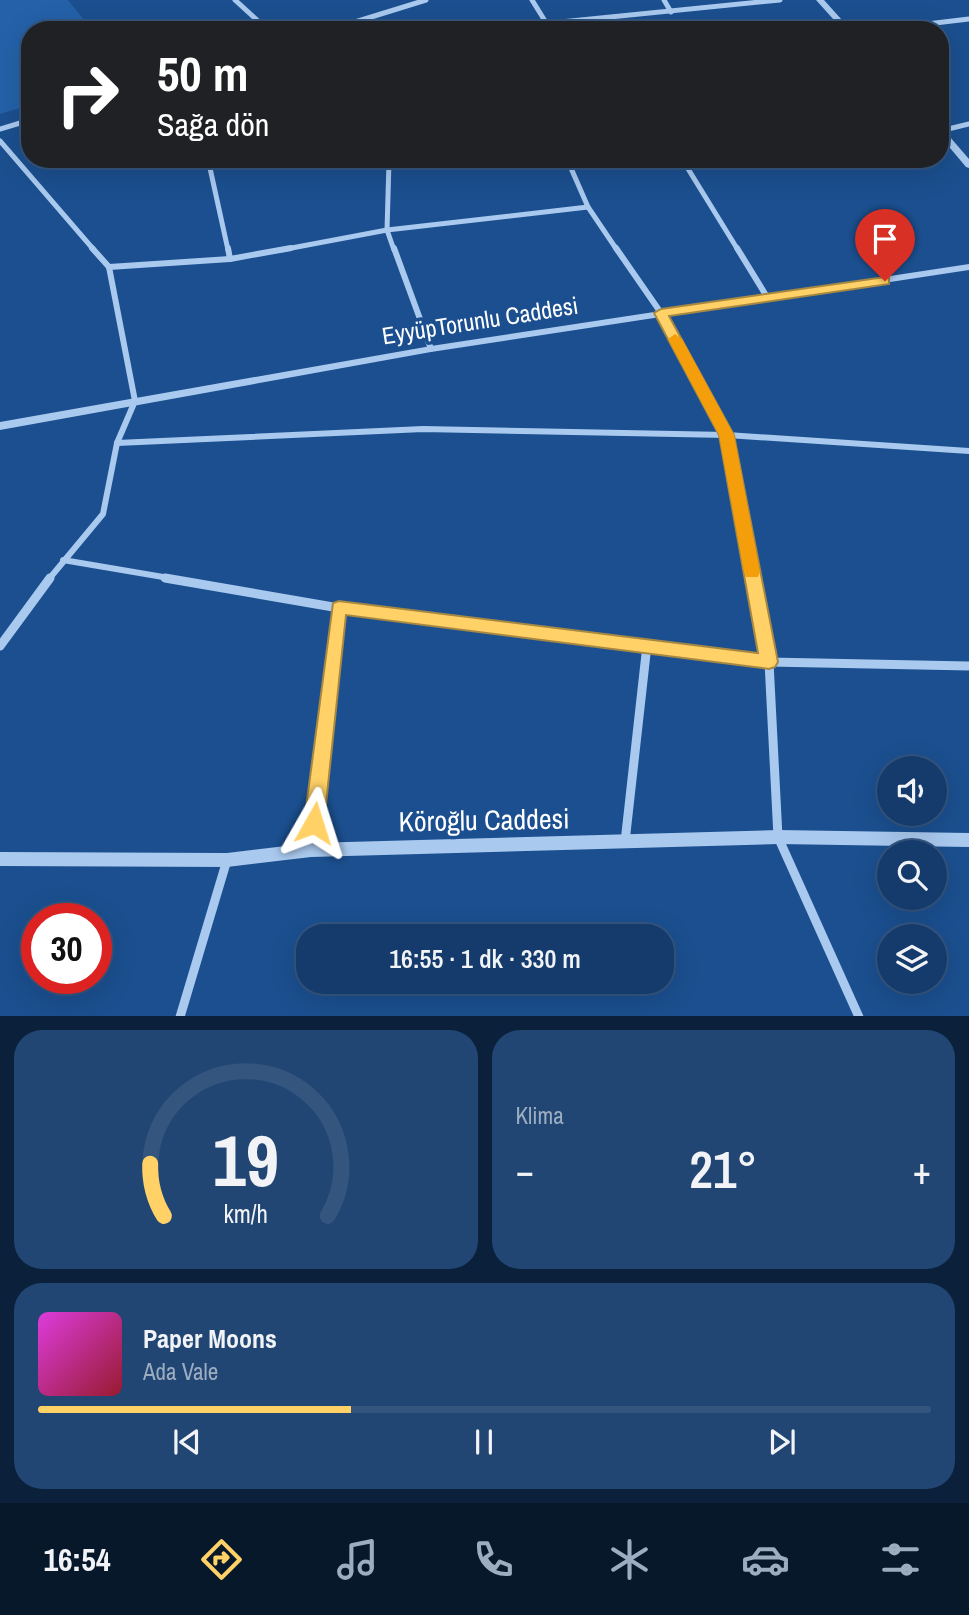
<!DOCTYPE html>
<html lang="tr">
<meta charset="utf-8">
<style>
body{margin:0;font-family:"Archivo Narrow",sans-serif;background:#214673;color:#f1f3f6;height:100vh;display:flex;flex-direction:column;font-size:26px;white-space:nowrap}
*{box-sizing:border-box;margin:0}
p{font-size:23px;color:#9dadc1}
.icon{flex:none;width:38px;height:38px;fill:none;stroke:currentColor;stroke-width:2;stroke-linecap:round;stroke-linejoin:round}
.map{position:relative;height:1016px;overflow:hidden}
.sheet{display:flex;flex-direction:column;gap:14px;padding:14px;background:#0b203b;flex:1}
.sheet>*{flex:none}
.banner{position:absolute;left:21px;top:21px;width:928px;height:147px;border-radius:28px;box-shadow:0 7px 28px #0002,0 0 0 2px #33557e;background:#202124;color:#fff;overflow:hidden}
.fabs{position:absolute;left:877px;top:756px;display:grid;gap:14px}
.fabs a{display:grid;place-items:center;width:70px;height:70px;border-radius:50%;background:#143b6b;box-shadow:0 7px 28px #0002,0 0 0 2px #33557e;font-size:35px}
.speed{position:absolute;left:21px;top:903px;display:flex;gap:14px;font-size:35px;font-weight:700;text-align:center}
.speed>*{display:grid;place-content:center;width:91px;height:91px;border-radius:50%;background:#143b6b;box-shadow:0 7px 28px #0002,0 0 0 2px #33557e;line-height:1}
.speed .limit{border:10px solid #d22;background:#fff;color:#111}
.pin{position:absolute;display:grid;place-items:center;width:60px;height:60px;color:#fff;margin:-72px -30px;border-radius:50% 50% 50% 0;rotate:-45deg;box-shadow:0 0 7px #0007}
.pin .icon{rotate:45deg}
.me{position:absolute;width:77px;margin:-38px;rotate:6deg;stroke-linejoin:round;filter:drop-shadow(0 0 5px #0008)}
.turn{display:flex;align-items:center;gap:24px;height:147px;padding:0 21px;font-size:32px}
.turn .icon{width:91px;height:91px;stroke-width:2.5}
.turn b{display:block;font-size:49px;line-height:60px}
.big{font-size:52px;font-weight:600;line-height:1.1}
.sheet .card{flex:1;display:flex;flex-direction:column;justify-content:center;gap:10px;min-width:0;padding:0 24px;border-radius:28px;background:#214673}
.sheet .dial{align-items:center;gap:0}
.dial svg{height:182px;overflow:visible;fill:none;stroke:#33557e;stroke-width:7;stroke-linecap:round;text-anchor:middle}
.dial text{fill:#f1f3f6;stroke:none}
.song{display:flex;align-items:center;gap:21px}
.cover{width:84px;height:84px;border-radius:10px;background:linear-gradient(135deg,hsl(300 70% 55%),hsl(350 70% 35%))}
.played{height:7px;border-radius:4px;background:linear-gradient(90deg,#ffd166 35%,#33557e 35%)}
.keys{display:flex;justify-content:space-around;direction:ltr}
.heat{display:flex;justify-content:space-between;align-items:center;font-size:38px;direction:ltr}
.sheet .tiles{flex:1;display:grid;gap:14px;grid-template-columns:1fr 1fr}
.card:last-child{grid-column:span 2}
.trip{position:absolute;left:296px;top:924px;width:378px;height:70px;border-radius:28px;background:#143b6b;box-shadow:0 7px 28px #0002,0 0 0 2px #33557e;font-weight:600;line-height:70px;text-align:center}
.tabs{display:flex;height:112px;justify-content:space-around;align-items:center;background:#08182b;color:#9dadc1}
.tabs .icon{width:49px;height:49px}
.tabs .active{color:#ffd166}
.tabs b{font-size:32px;color:#f1f3f6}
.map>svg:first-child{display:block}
</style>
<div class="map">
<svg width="969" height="1017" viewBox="0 0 969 1017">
<rect width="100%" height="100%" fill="#1b4f8f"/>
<polygon fill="#2461a8" points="0,0 68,0 92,30 30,30 30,105 0,114"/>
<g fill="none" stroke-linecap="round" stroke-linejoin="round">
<g stroke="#a9c9ee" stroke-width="5">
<polyline points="235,0 268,30"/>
<polyline points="532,0 545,21"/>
<polyline points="664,0 671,12"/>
<polyline points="329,30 426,0"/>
<polyline points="480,30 780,0"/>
<polyline points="876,30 969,19"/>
<polyline points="0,129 30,120"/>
<polyline points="940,131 969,124"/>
<polyline points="0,141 94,250"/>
<polyline points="208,159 228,250"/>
<polyline points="567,159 588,207 617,250"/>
<polyline points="682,159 738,250"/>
<polyline points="281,250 387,230 588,207"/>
<polyline points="394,250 387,230 389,162 446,159"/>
</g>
<g stroke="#a9c9ee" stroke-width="6">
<polyline points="228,248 230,259"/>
<polyline points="394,248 431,349"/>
<polyline points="616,248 661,313 727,435 754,579"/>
<polyline points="737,248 767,297"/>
<polyline points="109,267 230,259 291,248"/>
<polyline points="117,443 423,429 727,435 969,451"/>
<polyline points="63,560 175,579"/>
<polyline points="49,579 103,514 117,443 135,401 109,267 92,248"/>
</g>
<g stroke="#a9c9ee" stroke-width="9">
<polyline points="165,578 339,608 769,662 969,666"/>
<polyline points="753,578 769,662 778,837 859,1017"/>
<polyline points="0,646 50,578"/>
<polyline points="625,842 647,645"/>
<polyline points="311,850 339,608"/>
<polyline points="180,1017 227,860"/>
</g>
<g fill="#a9c9ee" fill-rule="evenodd">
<polygon points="816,0 824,0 851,30 843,30"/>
<polygon points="940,128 943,129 969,159 969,168 966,167 940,136"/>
<polygon points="969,264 969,270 431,352 0,430 0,422 431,346"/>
<polygon points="778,830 969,833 969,847 778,844 311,857 227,867 0,866 0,852 227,853 311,843"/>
</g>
</g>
<polygon fill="#ffd166" stroke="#a68842" stroke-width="2" points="885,277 889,278 889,284 669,316 734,435 778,662 775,667 769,669 346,615 324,823 321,829 314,832 307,829 304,823 333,603 339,601 758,653 719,435 654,313 661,309"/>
<polygon fill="#f59e0b" points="675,334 682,339 734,435 760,572 758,577 746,577 744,572 719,435 668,339"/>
<g text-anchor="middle" stroke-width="7" stroke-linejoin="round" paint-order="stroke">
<g font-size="24" fill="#fff" stroke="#1b4f8f">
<text transform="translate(480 321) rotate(-9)" y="8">EyyüpTorunlu Caddesi</text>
</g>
<g font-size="28" fill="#fff" stroke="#1b4f8f">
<text transform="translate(484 820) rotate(-1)" y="10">Köroğlu Caddesi</text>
</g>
</g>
</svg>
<div class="fabs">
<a><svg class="icon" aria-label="sound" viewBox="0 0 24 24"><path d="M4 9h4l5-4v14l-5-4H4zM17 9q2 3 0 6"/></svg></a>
<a><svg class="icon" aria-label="search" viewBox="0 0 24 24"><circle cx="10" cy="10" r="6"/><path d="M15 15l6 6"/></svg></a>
<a><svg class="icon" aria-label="layers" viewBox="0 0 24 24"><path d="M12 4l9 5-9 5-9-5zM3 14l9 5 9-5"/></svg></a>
</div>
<div class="speed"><div class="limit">30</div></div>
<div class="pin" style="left:885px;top:281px;background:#d93025"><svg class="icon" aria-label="arrive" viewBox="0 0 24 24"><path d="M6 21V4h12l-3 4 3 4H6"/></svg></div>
<svg class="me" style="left:314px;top:823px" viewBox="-20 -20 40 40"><path d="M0-17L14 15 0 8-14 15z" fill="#ffd166" stroke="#fff" stroke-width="4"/></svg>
<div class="trip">16:55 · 1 dk · 330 m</div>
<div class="banner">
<div class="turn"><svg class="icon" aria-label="right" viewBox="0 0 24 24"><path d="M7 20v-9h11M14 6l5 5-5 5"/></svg><div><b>50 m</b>Sağa dön</div></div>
</div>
</div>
<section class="sheet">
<div class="tiles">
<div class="card dial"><svg viewBox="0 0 100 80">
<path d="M14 69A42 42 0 1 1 86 69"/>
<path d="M14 69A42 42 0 0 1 8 46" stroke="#ffd166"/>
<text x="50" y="56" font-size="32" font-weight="700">19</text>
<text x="50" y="72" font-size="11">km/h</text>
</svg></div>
<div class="card"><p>Klima</p>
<div class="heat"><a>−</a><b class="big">21°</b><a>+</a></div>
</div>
<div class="card">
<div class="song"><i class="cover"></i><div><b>Paper Moons</b><p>Ada Vale</p></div></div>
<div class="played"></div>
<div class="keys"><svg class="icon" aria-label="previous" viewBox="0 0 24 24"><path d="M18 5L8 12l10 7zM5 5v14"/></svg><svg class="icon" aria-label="pause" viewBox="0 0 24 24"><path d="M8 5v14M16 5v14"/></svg><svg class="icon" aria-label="next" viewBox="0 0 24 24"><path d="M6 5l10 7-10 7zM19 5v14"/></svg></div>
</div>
</div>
</section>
<nav class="tabs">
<b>16:54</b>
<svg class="icon active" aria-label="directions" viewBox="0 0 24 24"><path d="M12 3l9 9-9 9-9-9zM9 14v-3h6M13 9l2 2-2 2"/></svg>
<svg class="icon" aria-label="music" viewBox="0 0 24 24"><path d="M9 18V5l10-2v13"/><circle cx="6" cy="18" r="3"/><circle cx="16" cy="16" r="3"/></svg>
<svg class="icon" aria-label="phone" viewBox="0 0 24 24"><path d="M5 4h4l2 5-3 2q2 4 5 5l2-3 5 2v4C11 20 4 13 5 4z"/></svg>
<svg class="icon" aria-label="climate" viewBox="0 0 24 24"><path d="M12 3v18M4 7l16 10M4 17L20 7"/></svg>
<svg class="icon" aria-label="car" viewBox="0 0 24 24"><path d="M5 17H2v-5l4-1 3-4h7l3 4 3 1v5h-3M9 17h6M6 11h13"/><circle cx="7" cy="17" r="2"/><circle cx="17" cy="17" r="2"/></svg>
<svg class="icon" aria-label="filters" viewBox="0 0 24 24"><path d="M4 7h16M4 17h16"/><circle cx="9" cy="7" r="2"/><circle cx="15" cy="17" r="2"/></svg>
</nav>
